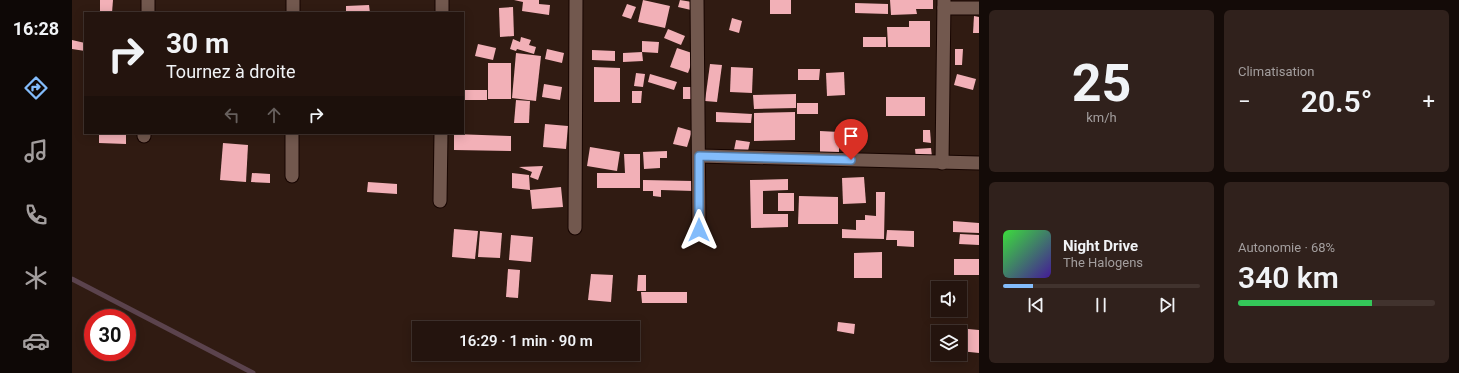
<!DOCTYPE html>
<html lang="fr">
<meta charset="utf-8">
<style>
body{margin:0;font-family:Roboto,sans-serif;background:#30211c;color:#f1f3f6;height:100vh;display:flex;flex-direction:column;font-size:15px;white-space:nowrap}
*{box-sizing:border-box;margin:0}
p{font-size:13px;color:#a39e9e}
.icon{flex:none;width:22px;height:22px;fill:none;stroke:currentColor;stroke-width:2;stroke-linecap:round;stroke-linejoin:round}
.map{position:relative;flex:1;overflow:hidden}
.side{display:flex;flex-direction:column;gap:10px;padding:10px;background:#140b08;width:480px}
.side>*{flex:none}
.top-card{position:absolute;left:12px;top:12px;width:380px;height:122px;border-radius:0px;box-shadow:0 2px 10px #0003,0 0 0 1px #41332e;background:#24140e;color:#f1f3f6;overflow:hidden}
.buttons{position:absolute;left:859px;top:281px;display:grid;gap:8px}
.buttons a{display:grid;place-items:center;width:36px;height:36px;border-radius:0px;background:#24140e;box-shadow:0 2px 10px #0003,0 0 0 1px #41332e;font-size:20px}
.speed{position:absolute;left:12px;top:309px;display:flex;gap:8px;font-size:20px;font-weight:700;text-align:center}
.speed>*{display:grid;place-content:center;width:52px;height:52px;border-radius:50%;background:#24140e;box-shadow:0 2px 10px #0003,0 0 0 1px #41332e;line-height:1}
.speed .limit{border:6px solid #d22;background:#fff;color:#111}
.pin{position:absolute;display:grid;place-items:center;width:34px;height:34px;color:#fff;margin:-41px -17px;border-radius:50% 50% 50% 0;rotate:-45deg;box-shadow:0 0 4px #0007}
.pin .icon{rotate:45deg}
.me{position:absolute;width:44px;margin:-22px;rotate:0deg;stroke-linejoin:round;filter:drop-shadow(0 0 3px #0008)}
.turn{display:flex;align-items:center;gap:14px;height:84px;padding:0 16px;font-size:18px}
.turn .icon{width:52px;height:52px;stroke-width:2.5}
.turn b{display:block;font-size:28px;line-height:34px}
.lanes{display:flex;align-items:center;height:38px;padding:0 16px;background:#0003;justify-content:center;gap:20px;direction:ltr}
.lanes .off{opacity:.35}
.big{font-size:30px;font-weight:600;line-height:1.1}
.side .card{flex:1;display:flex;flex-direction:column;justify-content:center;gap:6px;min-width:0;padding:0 14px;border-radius:6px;background:#30211c}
.side .dial{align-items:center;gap:0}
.dial b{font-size:52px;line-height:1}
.song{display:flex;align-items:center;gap:12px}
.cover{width:48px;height:48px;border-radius:6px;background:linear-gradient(135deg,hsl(120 70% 55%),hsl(260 70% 35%))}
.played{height:4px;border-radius:2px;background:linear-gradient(90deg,#83bcfb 15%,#41332e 15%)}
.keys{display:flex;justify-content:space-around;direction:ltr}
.heat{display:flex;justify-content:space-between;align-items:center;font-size:22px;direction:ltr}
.charge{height:6px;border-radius:3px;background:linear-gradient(90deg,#34c759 68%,#41332e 0)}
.side .tiles{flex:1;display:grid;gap:10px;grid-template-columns:repeat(2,1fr)}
.trip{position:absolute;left:340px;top:321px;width:228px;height:40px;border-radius:0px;background:#24140e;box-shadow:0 2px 10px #0003,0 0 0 1px #41332e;font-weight:600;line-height:40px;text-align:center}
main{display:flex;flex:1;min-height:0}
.dock{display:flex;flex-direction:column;width:72px;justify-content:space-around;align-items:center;background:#0e0806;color:#a39e9e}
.dock .icon{width:28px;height:28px}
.dock .on{color:#83bcfb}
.dock b{font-size:18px;color:#f1f3f6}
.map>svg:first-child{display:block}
</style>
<main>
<nav class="dock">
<b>16:28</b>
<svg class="icon on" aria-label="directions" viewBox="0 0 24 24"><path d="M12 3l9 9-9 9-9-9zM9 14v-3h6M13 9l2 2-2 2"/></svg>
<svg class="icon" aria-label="music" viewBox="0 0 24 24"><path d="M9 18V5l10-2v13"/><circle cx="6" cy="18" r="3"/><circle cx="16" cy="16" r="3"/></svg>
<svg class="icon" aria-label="phone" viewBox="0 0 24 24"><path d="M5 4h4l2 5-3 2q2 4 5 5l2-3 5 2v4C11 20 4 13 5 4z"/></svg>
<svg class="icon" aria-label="climate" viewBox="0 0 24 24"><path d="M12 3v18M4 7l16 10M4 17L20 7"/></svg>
<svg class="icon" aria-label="car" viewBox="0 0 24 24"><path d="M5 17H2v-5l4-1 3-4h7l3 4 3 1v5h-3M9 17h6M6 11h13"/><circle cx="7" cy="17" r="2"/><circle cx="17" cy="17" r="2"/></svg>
</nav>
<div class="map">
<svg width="907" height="373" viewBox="0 0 907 373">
<rect width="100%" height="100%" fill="#301b12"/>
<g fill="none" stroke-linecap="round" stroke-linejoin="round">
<polyline stroke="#5b434d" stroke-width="5" points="0,279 181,373"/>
</g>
<g fill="#f2b0b7">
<polygon points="28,0 41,0 40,13 28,13"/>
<polygon points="442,0 467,0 467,4 478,5 477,15 450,11 451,2"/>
<polygon points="571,0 598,6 593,28 566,22"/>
<polygon points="608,0 620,2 619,10 606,7"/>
<rect x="698" y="0" width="21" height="14"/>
<polygon points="818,0 861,0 861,9 844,9 845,14 819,15"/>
<polygon points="783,3 816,4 816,14 783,13"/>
<polygon points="555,4 564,7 559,19 550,16"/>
<polygon points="297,5 298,13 274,13 274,6"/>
<polygon points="441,7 442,36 428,37 427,8"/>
<polygon points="902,16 907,17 907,33 901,33"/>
<polygon points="660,18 670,21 667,33 657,30"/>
<polygon points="837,21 858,21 858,47 816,47 815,27 837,27"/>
<polygon points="596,29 613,36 609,45 592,38"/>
<polygon points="449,37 459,40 457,45 464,47 462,54 445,49 444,51 438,49 441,39 448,42"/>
<rect x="791" y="37" width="23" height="10"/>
<polygon points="0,40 13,43 13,51 0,49"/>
<polygon points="570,41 587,42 586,53 570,52"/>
<polygon points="406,44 424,48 421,60 403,56"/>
<polygon points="605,48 623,54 616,73 598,67"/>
<polygon points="475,49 492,53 490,63 473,59"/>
<polygon points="883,49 891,49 890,65 883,65"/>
<polygon points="520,50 543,51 543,61 520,60"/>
<polygon points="570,52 571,61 551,62 551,53"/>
<polygon points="444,53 469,56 464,101 440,98"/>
<rect x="416" y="63" width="23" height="36"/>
<polygon points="638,64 650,65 645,102 633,101"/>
<polygon points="522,67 548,68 548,102 522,102"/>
<polygon points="659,67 681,68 680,93 658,92"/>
<polygon points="726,69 748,69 747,80 726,80"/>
<polygon points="772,72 773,95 755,96 754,73"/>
<polygon points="564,73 573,74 571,87 562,86"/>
<polygon points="578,74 605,82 602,90 576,82"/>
<polygon points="885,74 904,79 901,90 882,85"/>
<polygon points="472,84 490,87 488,100 470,97"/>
<polygon points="611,87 619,87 620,99 611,99"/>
<rect x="391" y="90" width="24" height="10"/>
<polygon points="560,91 570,91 569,103 560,103"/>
<polygon points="724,94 724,108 682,109 681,95"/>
<rect x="814" y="97" width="39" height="19"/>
<polygon points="444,100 458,101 457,123 442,123"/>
<rect x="725" y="103" width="21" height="11"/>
<polygon points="644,112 680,114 679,123 644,122"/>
<polygon points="723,112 723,140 682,141 682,113"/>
<polygon points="473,124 496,126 494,149 471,147"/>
<polygon points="606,127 620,131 615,147 601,144"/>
<polygon points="851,130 858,130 859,143 851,142"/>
<polygon points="748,131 767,132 767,155 748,155"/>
<polygon points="27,133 54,133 54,144 27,143"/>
<polygon points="382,134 439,136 439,151 382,150"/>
<polygon points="664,140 678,142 676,151 662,150"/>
<polygon points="151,143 176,145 174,182 148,180"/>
<polygon points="518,147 548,152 545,171 515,166"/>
<polygon points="859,148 860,157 844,159 843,149"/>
<polygon points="595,151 595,158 588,158 588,168 572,169 571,152"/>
<polygon points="552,154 568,154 568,188 525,188 525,173 553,173"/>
<polygon points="471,166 466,180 458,177 460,172 447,167"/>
<polygon points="180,173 198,174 198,183 179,182"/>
<polygon points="440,173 457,175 458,190 489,187 491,207 460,209 458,190 440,188"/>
<polygon points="792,177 794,203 771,204 770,178"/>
<polygon points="716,179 716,190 691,191 691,214 716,214 716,227 679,228 678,180"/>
<polygon points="571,180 621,181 621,191 589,190 589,197 581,196 581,191 571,191"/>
<polygon points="296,182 325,184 325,194 295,192"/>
<polygon points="804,192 813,192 812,239 770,238 770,229 784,230 784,220 793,220 793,215 804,216"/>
<rect x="706" y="193" width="16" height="18"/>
<polygon points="727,196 766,197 766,224 726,224"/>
<polygon points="881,221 907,223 907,233 881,232"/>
<polygon points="382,229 406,231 403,259 380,257"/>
<polygon points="815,230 842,231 842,247 825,246 825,240 814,240"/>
<polygon points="408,231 430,233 428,258 406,257"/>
<polygon points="888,234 907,235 907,245 887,244"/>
<polygon points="439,235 461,237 459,262 437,260"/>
<polygon points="810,252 810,278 782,278 782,253"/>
<rect x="882" y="259" width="25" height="16"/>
<polygon points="436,269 448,270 446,298 434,297"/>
<polygon points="519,274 541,275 539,302 516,300"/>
<polygon points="566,275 574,275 574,291 565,291"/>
<polygon points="569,292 615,292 615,303 570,303"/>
<polygon points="766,322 783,324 782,334 765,331"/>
<polygon points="885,328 907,330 907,353 888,351 888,332 885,332"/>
</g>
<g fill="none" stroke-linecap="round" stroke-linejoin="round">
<g stroke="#170501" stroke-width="15">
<g id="street">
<polyline points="625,0 627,229"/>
<polyline points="872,8 907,8"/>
<polyline points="76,13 76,0"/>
<polyline points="221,13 221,0"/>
<polyline points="370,13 370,0"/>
<polyline points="72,136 72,133"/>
<polyline points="627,156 907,163"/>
<polyline points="870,163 872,0"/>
<polyline points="220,176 220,133"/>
<polyline points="368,201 369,133"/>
<polyline points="503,228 504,0"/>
</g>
</g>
<use href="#street" stroke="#72584e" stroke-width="13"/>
</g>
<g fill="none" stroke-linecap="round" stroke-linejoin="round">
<g stroke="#557aa3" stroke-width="10">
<polyline id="route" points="627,230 627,156 779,160"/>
</g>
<use href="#route" stroke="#83bcfb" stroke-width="7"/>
</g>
</svg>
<div class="buttons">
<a><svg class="icon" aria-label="sound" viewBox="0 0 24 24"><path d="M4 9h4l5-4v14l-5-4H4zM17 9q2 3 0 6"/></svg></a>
<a><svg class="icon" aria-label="layers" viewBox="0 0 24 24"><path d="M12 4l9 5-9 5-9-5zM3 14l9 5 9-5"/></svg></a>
</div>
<div class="speed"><div class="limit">30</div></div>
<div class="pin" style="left:779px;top:160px;background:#d93025"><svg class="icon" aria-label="arrive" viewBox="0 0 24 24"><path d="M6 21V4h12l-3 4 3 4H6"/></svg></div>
<svg class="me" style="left:627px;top:230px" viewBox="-20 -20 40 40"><path d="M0-17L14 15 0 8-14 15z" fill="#83bcfb" stroke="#fff" stroke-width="4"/></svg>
<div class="trip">16:29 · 1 min · 90 m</div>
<div class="top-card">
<div class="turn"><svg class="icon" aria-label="right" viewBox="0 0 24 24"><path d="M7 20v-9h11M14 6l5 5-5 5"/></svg><div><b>30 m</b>Tournez à droite</div></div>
<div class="lanes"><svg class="icon off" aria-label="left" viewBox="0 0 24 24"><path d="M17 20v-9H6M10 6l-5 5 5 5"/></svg><svg class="icon off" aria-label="ahead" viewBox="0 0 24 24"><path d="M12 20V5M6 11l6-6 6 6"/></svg><svg class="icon" aria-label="right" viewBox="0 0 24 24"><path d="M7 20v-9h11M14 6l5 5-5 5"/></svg></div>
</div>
</div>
<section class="side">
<div class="tiles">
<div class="card dial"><b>25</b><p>km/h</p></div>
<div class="card"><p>Climatisation</p>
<div class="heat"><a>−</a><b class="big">20.5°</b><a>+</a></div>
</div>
<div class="card">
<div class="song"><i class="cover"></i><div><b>Night Drive</b><p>The Halogens</p></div></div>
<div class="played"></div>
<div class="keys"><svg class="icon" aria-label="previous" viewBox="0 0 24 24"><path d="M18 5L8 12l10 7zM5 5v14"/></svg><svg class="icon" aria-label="pause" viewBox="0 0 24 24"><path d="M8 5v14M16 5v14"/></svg><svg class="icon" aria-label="next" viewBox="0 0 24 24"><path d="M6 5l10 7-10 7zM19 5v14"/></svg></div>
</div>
<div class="card"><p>Autonomie · 68%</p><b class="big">340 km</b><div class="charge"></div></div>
</div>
</section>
</main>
